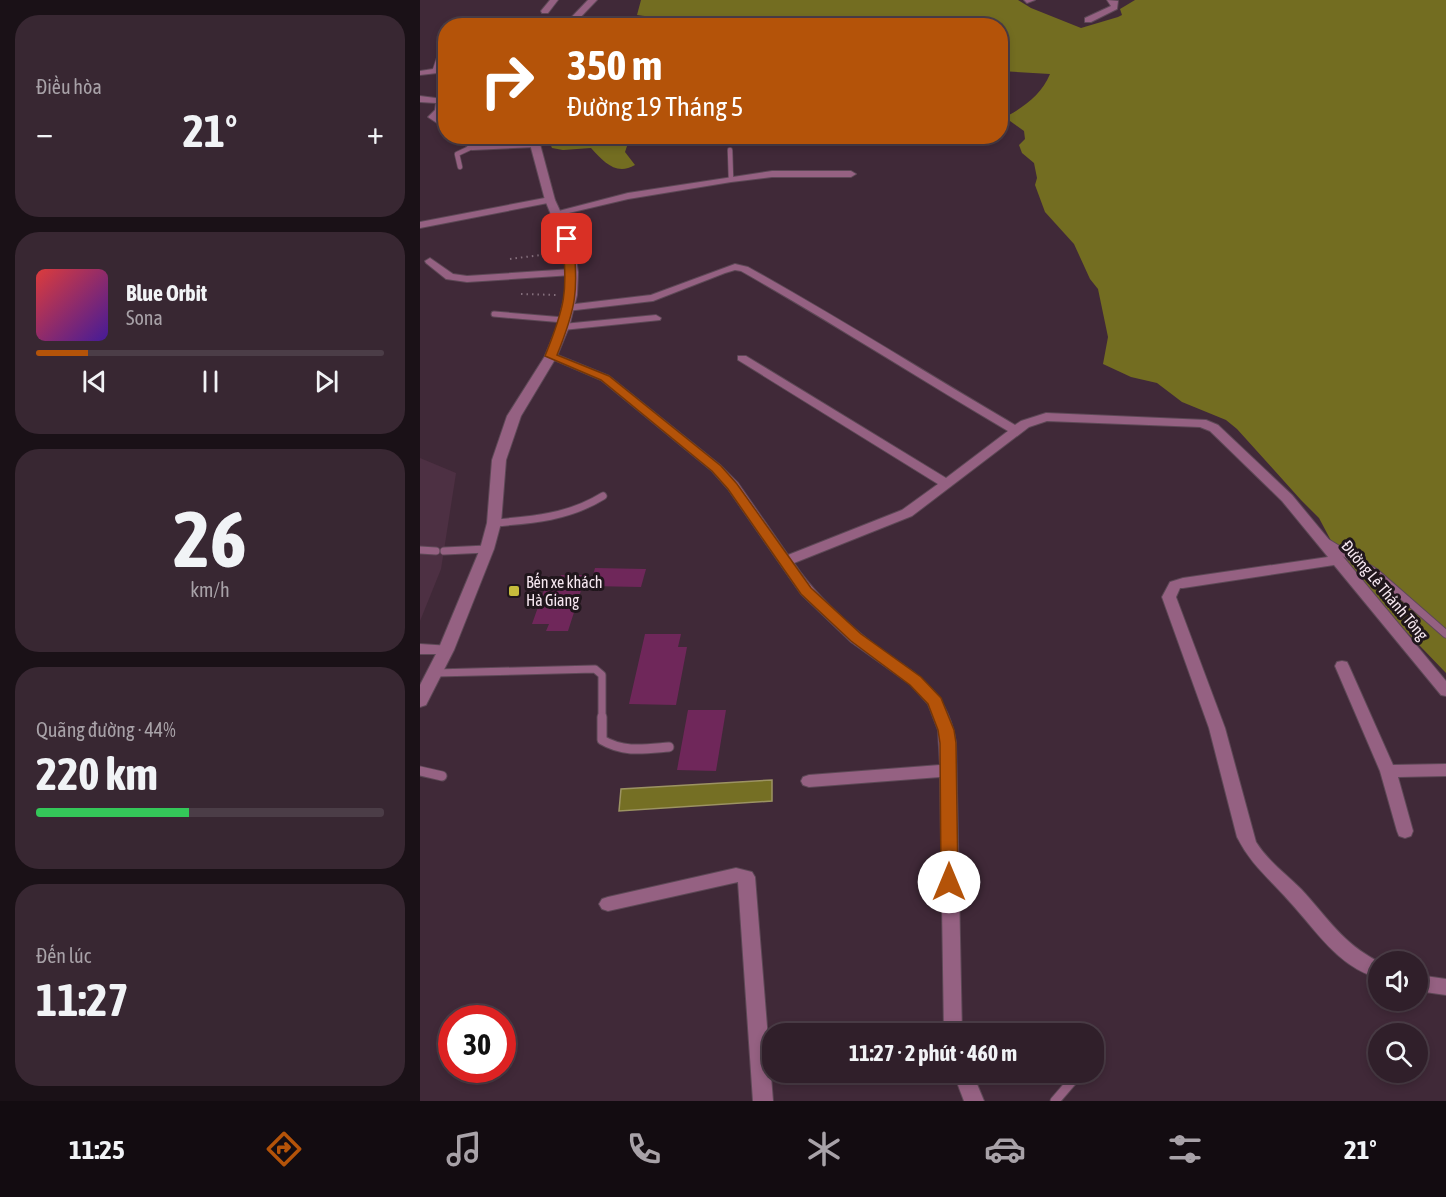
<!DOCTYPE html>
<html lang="vi">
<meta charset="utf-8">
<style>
body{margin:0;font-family:"Asap Condensed",sans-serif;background:#382732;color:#f1f3f6;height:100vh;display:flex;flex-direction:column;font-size:22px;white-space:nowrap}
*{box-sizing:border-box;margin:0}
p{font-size:20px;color:#a8a2a8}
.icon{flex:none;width:33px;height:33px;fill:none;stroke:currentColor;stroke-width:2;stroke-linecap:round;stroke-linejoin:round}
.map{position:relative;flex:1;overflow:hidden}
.details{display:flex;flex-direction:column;gap:15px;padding:15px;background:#1a1117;width:420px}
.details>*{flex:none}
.top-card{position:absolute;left:18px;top:18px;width:570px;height:126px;border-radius:24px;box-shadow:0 3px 9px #0003,0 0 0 2px #4b3d47;background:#b45309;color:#fff;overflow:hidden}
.fabs{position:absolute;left:948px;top:951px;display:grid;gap:12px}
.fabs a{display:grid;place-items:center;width:60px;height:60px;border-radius:50%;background:#301f2a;box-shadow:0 3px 9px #0003,0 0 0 2px #4b3d47;font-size:30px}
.speed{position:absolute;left:18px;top:1005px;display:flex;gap:12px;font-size:30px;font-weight:700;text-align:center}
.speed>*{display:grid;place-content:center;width:78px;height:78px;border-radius:50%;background:#301f2a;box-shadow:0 3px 9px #0003,0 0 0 2px #4b3d47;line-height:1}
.speed .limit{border:9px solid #d22;background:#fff;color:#111}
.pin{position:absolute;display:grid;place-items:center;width:51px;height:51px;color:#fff;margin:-26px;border-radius:12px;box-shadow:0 3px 9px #0006}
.me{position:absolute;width:66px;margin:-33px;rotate:0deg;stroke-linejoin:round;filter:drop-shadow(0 0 4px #0008)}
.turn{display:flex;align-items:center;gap:21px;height:126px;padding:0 30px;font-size:27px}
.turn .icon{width:78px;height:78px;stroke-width:2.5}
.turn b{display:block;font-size:42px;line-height:51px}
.big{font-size:45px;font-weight:700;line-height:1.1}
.details .widget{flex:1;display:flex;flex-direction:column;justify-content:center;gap:9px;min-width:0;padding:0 21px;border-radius:24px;background:#382732}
.details .dial{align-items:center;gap:0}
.dial b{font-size:78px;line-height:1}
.song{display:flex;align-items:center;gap:18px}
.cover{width:72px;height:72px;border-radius:9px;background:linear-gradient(135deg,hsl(0 70% 55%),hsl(260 70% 35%))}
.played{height:6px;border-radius:3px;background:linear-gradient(90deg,#b45309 15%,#4b3d47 15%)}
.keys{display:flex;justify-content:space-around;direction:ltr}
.heat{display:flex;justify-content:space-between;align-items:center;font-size:33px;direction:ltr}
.charge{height:9px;border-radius:4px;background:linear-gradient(90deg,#34c759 44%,#4b3d47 0)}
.trip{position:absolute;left:342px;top:1023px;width:342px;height:60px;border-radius:24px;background:#301f2a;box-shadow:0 3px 9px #0003,0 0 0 2px #4b3d47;font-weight:700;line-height:60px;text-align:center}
.menu{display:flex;height:96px;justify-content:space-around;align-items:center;background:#130c11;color:#a8a2a8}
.menu .icon{width:42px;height:42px}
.menu .selected{color:#b45309}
.menu b{font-size:27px;color:#f1f3f6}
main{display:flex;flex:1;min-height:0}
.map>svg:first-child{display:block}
</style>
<main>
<section class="details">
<div class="widget"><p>Điều hòa</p>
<div class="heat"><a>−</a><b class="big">21°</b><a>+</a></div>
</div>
<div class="widget">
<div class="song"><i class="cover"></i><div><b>Blue Orbit</b><p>Sona</p></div></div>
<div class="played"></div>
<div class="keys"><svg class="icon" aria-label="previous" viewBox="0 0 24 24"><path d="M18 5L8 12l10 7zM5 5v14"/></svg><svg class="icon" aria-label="pause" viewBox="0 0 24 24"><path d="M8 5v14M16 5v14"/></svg><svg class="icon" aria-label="next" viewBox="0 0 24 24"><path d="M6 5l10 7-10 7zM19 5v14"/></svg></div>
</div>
<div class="widget dial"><b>26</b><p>km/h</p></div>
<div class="widget"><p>Quãng đường · 44%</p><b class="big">220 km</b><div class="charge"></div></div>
<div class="widget"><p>Đến lúc</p><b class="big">11:27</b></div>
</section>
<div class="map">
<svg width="1026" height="1101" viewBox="0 0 1026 1101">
<rect width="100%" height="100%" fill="#402938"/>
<polygon fill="#4d3043" points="0,458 36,473 21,569 0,621"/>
<g fill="#736d21">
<path d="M221,0H598L611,8L661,28L698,17L702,15L700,9L715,0H1026V673L926,569L899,518L881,500L817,429L806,420L762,402L737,383L711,377L683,364L688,337L678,289L670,279L654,244L625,212L615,185L617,178L614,163L602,153L599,145L605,139L604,131L590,121L589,115C607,105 622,93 630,74L581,71L580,26H229L232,17L217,15Z"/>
<path d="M130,137H210L205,152L215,165C196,176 184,162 171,148L143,150L132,148L129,141Z"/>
</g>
<polygon fill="#756f24" stroke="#9c9362" stroke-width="1.5" points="352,780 352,801 199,811 201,789"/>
<g fill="#6f275a">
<polygon points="175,568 226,569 221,587 170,586"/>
<polygon points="141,575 166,575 148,631 126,631 129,624 112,624 128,579 139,580"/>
<polygon points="225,634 261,634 258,647 267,647 256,705 209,704"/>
<polygon points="268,710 306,710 296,771 257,770"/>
</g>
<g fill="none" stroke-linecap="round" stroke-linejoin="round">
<g stroke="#5d4856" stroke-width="6">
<g id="service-far3">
<polyline points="15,70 20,55"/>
<polyline points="310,150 311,179"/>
<polyline points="40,167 37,154 52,147"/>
</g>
</g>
<g stroke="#5d4856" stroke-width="7">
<polyline id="service-far2" points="74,314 144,320"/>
</g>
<g stroke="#5d4856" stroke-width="9">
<g id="service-far1">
<path d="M74,523C113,520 149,517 183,496"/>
<polyline points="908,543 955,572 1026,634"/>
<polyline points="0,550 16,551"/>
<polyline points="24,551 67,549"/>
<polyline points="15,673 175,669 182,675 182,719"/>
</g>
</g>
<g stroke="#5d4856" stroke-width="11">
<g id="service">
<path d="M182,717V740C204,753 225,749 249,747"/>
<polyline points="0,771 22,776"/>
<polyline points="635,1101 660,1072"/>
</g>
</g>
<g stroke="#5d4856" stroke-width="2">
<g id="minor">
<polygon points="130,0 138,0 128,13 122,13 121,11"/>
<polygon points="604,0 615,0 607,3"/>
<polygon points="687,0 698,1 697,9 671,22 665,22 665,18 691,6"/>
<polygon points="26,67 26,72 0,75 0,71"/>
<polygon points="0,96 23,99 23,111 18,117 26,122 26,129 8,117 15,110 16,103 0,102"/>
<polygon points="33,136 43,136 54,144 115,141 119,144 115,147 52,150"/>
<polygon points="352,171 431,171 436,174 431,177 352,177 311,182 208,199 136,216 131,213 208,193"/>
<polygon points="130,197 135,200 133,202 0,228 0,222"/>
<polygon points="10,258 33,274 47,276 152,269 157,272 152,275 47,282 26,279 6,263 5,261"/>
<path d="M315,264L328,267C418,317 506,373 595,425L601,421L626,413L786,420L798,425L872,495L1026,681V696L1021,695L914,565L763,588H760L756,597L805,728L836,842C848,861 865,873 881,889C909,919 921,942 959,962L958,978C917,966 896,930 869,901C849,878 831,865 817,837L789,728L742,597L750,582L763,578L908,557L862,501L790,431L780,427L627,421L609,427L492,516L374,563C392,590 415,612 440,633C483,670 526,679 536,743L542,1034H524L520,777L389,787L383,785L381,781L383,777L389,775L520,765L518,730L508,704L491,685L431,642L381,594L308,489L292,471L181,380L125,356L127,354H135L189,376L300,465L318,483L368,555L482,510L518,484L318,360V356H326L526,478L588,431C498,378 411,322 321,271L315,270L305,273L233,301L147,311L142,308L147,305L231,295Z"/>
<polygon points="236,315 241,318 240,320 143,330 137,327 143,324"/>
<polygon points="0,644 31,646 33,650 31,654 0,654"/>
<polygon points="922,661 927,662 929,666 973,765 1026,764 1026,776 978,777 993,831 991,836 985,838 979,836 977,831 960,771 915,666 917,662"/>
<polygon points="316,868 332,872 335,877 353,1101 333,1101 318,882 188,911 182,909 179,904 182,899 188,897"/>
<polygon points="998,975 1026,979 1026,995 998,991"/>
<polygon points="533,1072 552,1072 564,1101 544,1101"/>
</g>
</g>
<g stroke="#5d4856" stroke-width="2">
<g id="tertiary">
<polygon points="168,0 177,0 152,26 143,26"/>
<polygon points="111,136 121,136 120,144 135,200 153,239 158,272 157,295 149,327 137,356 101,416 86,460 81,523 74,549 34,650 6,705 0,707 0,685 18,650 60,549 67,523 72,460 87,416 125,356 137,327 145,295 146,272 141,239 125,200 110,144"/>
</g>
</g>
<g stroke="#836e7b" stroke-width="2" stroke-dasharray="1.5 4" stroke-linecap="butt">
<polyline points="90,259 136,253"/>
<polyline points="101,294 137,295"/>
</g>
<use href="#service-far3" stroke="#956182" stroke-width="4.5"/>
<use href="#service-far2" stroke="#956182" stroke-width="5"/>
<use href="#service-far1" stroke="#956182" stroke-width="7"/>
<use href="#service" stroke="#956182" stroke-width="9"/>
<use href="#minor" fill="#956182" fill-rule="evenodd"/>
<use href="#tertiary" fill="#956182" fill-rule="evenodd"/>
</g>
<path fill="#b45309" stroke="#753606" stroke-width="1.5" d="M147,236L153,239C159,290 156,308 137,355L189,376L301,466L317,484L391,588L441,634L501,677L521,698L534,730L536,743L538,882L535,887L529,889L523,887L521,882L520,743L518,730L508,704L490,685L431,641L381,594L308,489L292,471L181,380L125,356C144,309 149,291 142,239Z"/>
<rect fill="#c6bc3c" stroke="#20161c" stroke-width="2" x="88" y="585" width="12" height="12" rx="3"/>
<g text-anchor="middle" stroke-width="6" stroke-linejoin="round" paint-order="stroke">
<g font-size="16" fill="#f7e8f1" stroke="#20161c" text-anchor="start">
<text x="106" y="588">Bến xe khách<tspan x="106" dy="18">Hà Giang</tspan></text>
</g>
<g font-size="16" fill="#f7e8f1" stroke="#20161c">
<text transform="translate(965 590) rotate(50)" y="6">Đường Lê Thánh Tông</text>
</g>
</g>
</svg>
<div class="fabs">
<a><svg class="icon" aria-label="sound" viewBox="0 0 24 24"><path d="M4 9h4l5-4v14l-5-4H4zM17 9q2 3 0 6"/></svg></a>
<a><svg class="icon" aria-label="search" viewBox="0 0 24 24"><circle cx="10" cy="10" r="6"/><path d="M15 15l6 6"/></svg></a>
</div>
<div class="speed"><div class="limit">30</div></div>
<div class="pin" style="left:147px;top:239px;background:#d93025"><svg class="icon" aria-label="arrive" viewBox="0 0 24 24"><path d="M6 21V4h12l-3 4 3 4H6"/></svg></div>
<svg class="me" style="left:529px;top:882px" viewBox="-20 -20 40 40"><circle r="19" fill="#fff"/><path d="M0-13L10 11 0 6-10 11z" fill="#b45309"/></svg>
<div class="trip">11:27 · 2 phút · 460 m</div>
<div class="top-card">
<div class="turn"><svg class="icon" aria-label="right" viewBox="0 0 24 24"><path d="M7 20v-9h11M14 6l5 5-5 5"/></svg><div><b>350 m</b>Đường 19 Tháng 5</div></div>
</div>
</div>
</main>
<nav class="menu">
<b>11:25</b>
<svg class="icon selected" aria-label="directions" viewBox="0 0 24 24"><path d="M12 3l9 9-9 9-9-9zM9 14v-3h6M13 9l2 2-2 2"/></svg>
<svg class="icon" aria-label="music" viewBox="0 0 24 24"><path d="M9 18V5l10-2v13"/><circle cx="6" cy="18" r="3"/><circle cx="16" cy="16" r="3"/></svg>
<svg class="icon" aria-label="phone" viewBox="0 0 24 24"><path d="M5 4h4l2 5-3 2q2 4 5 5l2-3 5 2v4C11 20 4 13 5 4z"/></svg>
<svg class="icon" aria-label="climate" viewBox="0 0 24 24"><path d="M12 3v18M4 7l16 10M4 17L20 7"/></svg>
<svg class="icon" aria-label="car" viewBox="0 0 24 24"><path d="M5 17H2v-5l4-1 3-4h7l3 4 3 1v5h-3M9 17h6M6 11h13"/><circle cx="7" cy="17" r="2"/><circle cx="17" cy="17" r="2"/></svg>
<svg class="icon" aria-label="filters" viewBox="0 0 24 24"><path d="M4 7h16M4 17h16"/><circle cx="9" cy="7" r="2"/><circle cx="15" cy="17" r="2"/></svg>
<b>21°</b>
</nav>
